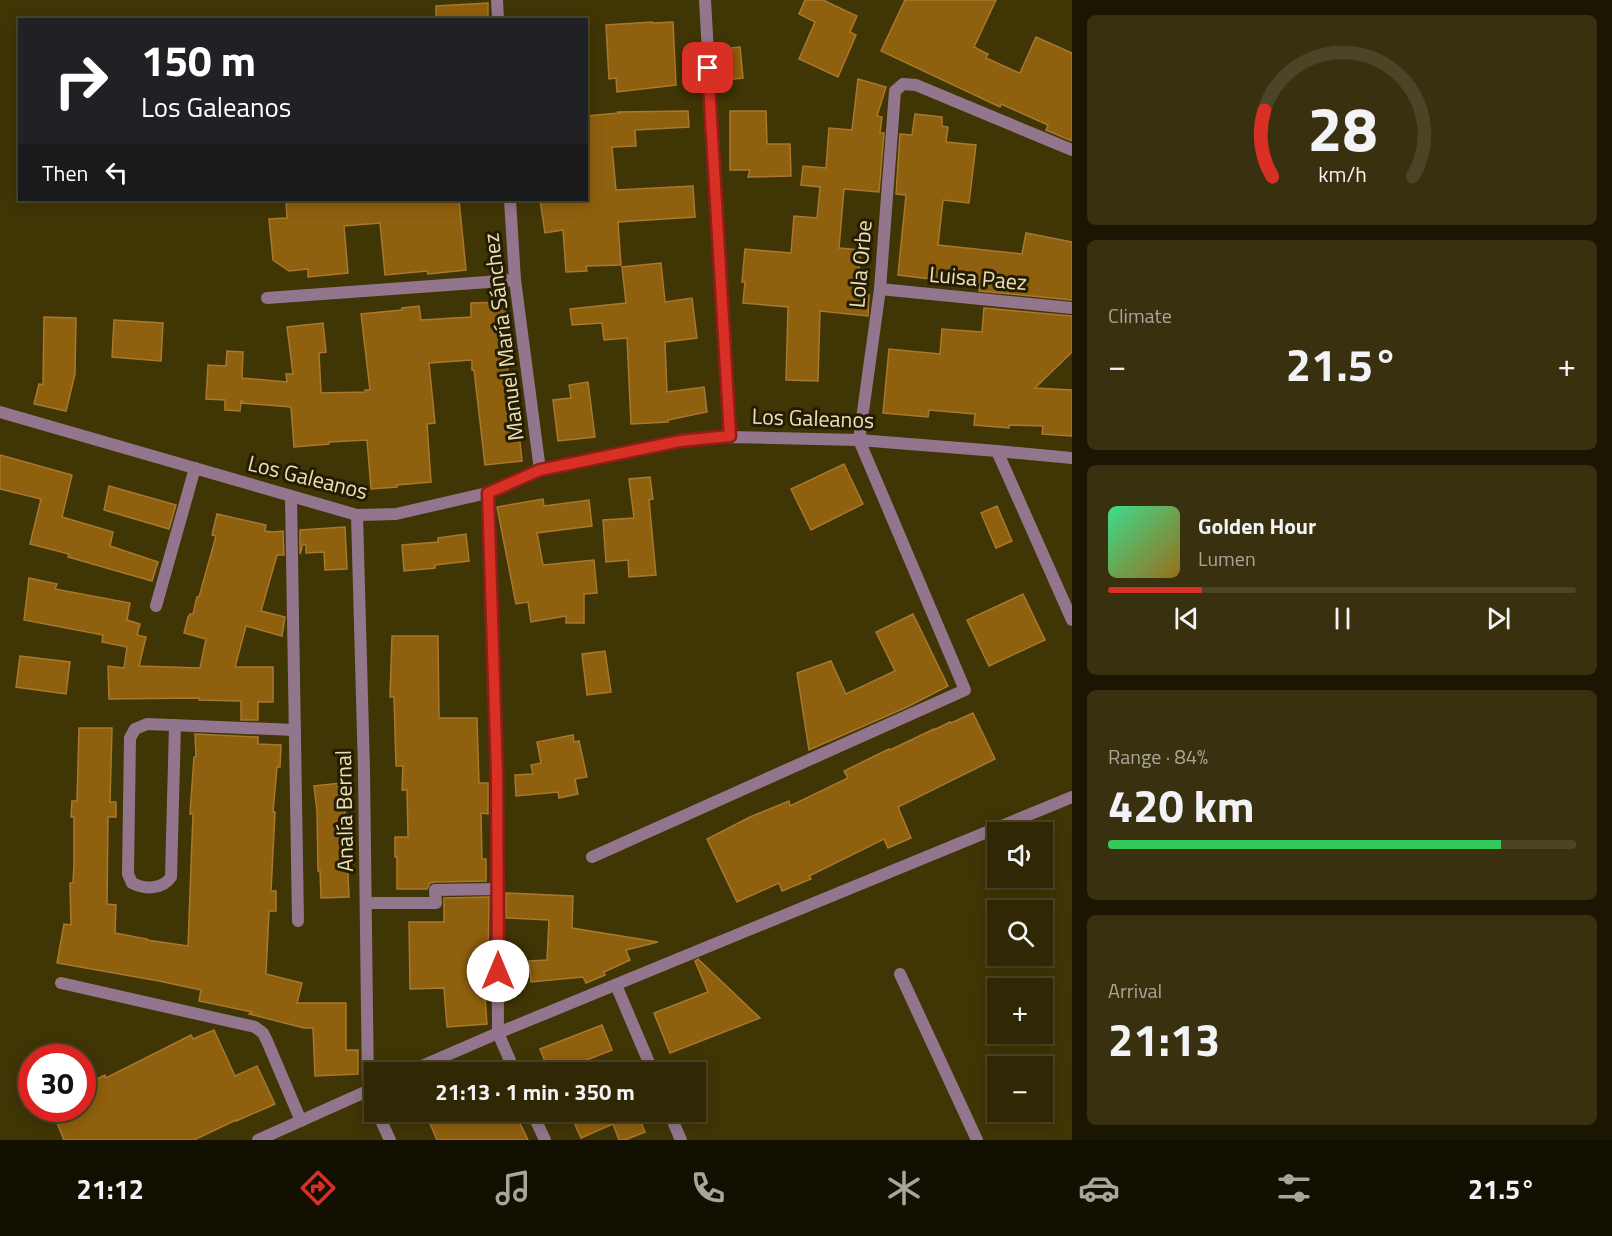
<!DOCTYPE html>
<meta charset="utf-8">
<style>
body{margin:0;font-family:"Titillium Web",sans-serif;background:#38300e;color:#f1f3f6;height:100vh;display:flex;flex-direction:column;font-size:22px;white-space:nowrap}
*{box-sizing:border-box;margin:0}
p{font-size:20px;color:#a8a69a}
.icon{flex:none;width:33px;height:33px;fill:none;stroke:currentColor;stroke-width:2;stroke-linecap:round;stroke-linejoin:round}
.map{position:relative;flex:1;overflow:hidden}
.drawer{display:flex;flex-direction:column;gap:15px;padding:15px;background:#1a1602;width:540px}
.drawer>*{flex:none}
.hud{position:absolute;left:18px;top:18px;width:570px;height:183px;border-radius:0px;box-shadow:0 3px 15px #0003,0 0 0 2px #4b4426;background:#202124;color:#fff;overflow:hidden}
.buttons{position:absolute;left:987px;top:822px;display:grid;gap:12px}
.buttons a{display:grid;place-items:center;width:66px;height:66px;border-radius:0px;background:#302804;box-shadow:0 3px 15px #0003,0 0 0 2px #4b4426;font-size:30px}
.speed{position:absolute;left:18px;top:1044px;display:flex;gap:12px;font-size:30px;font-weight:700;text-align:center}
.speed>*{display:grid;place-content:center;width:78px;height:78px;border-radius:50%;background:#302804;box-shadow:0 3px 15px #0003,0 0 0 2px #4b4426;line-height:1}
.speed .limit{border:9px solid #d22;background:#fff;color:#111}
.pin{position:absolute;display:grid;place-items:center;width:51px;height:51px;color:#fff;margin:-26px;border-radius:12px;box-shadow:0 3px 9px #0006}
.me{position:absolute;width:66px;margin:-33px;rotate:0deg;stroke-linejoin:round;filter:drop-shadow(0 0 4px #0008)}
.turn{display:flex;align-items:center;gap:21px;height:126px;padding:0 24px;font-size:27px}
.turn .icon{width:78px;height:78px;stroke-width:2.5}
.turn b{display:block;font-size:42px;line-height:51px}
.then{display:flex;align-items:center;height:57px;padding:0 24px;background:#0003;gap:12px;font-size:22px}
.big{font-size:45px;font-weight:700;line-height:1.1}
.drawer .widget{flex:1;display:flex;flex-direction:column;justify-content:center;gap:9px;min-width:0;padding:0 21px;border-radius:9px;background:#38300e}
.drawer .dial{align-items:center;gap:0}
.dial svg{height:156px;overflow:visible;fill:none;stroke:#4b4426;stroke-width:7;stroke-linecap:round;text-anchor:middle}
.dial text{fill:#f1f3f6;stroke:none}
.song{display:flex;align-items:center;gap:18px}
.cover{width:72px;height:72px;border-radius:9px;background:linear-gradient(135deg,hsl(150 70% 55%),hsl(40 70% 35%))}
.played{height:6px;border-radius:3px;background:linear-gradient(90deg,#d93025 20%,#4b4426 20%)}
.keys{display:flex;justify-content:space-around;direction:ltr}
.heat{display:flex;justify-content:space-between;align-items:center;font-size:33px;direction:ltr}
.charge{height:9px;border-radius:4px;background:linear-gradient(90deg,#34c759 84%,#4b4426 0)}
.trip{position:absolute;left:364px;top:1062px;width:342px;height:60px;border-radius:0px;background:#302804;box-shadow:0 3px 15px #0003,0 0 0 2px #4b4426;font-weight:700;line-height:60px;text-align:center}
.tab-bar{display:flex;height:96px;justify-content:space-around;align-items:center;background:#131002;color:#a8a69a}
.tab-bar .icon{width:42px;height:42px}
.tab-bar .current{color:#d93025}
.tab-bar b{font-size:27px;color:#f1f3f6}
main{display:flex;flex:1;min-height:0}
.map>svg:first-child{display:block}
</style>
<main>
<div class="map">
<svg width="1072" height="1140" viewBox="0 0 1072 1140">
<rect width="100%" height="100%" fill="#403505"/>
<g fill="#8f600e" stroke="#a8782f" stroke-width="1.5">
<polygon points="805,0 823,0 857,16 850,32 856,35 838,77 799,59 815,22 799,14"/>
<polygon points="905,0 996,0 974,47 988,54 986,58 1017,72 1020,73 1036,37 1072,53 1072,141 1046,130 1048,125 1001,104 1000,107 881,51"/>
<polygon points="488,3 488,20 436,20 436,6"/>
<polygon points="652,22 653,23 673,22 676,85 617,92 616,78 609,79 606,25"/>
<polygon points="740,47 743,78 726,80 722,49"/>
<polygon points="858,79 886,87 877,116 882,117 880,133 884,133 879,192 844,189 839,248 861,250 857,294 869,295 868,316 820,311 818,381 786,380 788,307 743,303 745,282 742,282 745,249 791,253 794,216 817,218 820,187 801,185 803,166 826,168 829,128 852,130"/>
<polygon points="688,111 689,127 635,130 636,146 612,147 616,190 693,186 695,217 618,222 621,265 586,266 587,271 566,272 563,230 545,233 540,200 586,200 586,116 619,113 618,112"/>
<polygon points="730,111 766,111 767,144 790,144 791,176 748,177 750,170 730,170"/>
<polygon points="915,114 942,117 942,126 948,127 946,142 976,145 969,203 943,200 938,245 1022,254 1026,233 1072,242 1072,300 979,291 980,285 898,275 906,195 896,194 900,134 912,135"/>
<polygon points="286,200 459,200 466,270 428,274 427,271 385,275 380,223 344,226 348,273 308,277 308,269 289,271 273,260 269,219 287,218"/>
<polygon points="661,263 665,302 692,298 697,338 665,342 667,392 704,387 707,412 668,420 668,422 631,424 627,338 604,340 602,323 572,325 570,309 626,303 622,267"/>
<polygon points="506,302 508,379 513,379 522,461 485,465 474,370 472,370 472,360 429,363 435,423 427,424 431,482 397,485 397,487 371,489 367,440 329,442 329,444 294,447 291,407 242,403 242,401 241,401 240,411 225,410 225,400 206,399 208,365 226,366 227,351 243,352 242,378 287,382 286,374 293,374 287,327 323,323 326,352 319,353 321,393 365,392 365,390 370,390 361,314 402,310 402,308 419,306 421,320 471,317 471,303"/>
<polygon points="984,308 1072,316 1072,352 1035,388 1072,390 1072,436 1042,434 1043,426 1009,425 1009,428 974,425 975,414 929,410 928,417 883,413 889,349 940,354 942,329 982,332"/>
<polygon points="44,317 76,318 75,374 66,411 34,404 39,384 43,385"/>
<polygon points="114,320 163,323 161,361 112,357"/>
<polygon points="588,382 595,437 558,441 553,400 571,398 569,385"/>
<polygon points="0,455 72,475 62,517 113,532 110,546 158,562 152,581 68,557 69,554 30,544 41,499 0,489"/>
<polygon points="844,464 863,504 811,530 791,489"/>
<polygon points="650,477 653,499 649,500 656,575 629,577 628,560 606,562 603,520 634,518 629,479"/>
<polygon points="109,486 176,505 169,529 104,510"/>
<polygon points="543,499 544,506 589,500 592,526 537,533 543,565 594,560 597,593 584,594 584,623 566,623 566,616 531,622 528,602 516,604 497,507"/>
<polygon points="997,506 1012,541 996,548 981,513"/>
<polygon points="217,514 266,525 265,531 273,532 283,531 284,555 277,555 261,611 285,617 282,636 246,626 235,667 273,667 273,702 258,702 258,720 241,720 241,701 199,700 199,698 109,699 108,666 124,668 127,647 102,642 103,635 24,620 29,578 57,584 55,589 130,603 127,620 140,624 137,635 146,637 139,666 200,668 206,639 184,633 188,617 190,614 193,614 197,597 199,597 216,536 212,535"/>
<polygon points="345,527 347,569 325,570 324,552 306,553 306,545 303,544 300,554 300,530"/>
<polygon points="466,534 469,561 435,565 435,568 404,571 402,545 438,542 438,538"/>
<polygon points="1023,594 1045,640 989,666 967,620"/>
<polygon points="913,614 948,686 907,707 809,750 797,673 831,661 846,694 895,671 876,632"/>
<polygon points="392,636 438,636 439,718 477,718 479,783 488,783 488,814 481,813 482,859 486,859 486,881 435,882 430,883 427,889 397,889 397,857 395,857 395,837 408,837 407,790 402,790 403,766 396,766 394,697 390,697"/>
<polygon points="605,651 611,692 587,695 582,654"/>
<polygon points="20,656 70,662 66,694 16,687"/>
<polygon points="973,713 995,759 898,807 911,838 888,848 884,839 809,876 811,879 782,891 779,883 737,902 707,839 750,817 789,801 790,806 848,778 844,771 889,749 890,750 934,729 934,730 950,722 951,723"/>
<polygon points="79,728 112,728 110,802 116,802 116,817 108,817 107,904 116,905 115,933 147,939 147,940 188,946 193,814 190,814 194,757 196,757 195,734 258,737 258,744 281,745 280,767 277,767 273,812 275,812 271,891 276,891 276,911 269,911 266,974 302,983 297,1003 346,1003 346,1050 358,1050 358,1074 315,1076 313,1028 304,1028 249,1014 252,1012 199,1001 201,990 159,981 57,963 64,924 71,925 70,883 73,883 74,863 74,817 71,817 72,801 77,801"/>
<polygon points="573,735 574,742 579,741 587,777 575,779 578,794 559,798 558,792 516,796 515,775 533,774 531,765 541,763 537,742"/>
<polygon points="341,783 345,810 349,897 321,898 320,871 318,871 317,811 314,786"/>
<polygon points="506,893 573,896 572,928 658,942 626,950 630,960 604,972 605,975 586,983 583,977 531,982 529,961 547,960 549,920 506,918"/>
<polygon points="489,897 488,963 486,963 486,984 484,984 487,1024 447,1027 444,988 410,989 409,922 444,922 444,898"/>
<polygon points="698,959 760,1018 670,1053 654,1013 708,992 695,961"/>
<polygon points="602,1025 612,1050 574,1065 575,1068 563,1072 549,1072 540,1049"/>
<polygon points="214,1030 235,1076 257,1066 275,1104 236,1121 236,1120 194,1140 64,1140 51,1108 82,1108 82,1086 105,1075 106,1078 191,1035 193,1039"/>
<polygon points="425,1112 512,1112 515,1120 518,1119 528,1140 437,1140"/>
<polygon points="580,1112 639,1112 637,1112 645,1132 625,1140 619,1140 613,1124 581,1138 571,1116"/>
</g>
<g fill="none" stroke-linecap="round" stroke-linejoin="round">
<g stroke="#93768d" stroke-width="12">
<polyline points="497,0 498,20"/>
<polyline points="705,0 730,437"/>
<polyline points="510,200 515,280 540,470"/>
<polyline points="880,289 1072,308"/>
<polyline points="267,298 515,280"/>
<polyline points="0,412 357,515 396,514 487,493 540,470 680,441 730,437 859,440 997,451 1072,458"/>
<polyline points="997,451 1072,620"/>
<polyline points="487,493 497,775 498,1033 515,1072"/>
<polyline points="291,496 298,921"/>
<polyline points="357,515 364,771 368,1090 375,1106"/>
<polyline points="156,606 195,468"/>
<path d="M175,725L171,877C163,889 145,890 132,883L128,874L130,738L135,729L147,724L295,730"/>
<polyline points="592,857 965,690 859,440 880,289 895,91 903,84 916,85 1072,150"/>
<polyline points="366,903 436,903 435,890 497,889"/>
<polyline points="900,974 977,1140"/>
<polyline points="61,983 255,1027 263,1033 267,1041 301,1121"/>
<polyline points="616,985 653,1072"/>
<polyline points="408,1072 498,1033 1072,797"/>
<polyline points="377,1112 390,1140"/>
<polyline points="532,1112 545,1140"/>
<polyline points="669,1112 681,1140"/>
<polyline points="258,1140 374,1088"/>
</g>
</g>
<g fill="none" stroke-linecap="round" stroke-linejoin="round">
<g stroke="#8d1f18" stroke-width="15">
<polyline id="route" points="498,971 497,775 488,493 540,470 680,441 730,436 708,68"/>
</g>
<use href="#route" stroke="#d93025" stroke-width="10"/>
</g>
<g text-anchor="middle" stroke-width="6" stroke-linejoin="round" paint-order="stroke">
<g font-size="22" fill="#ece0b9" stroke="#241d03">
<text transform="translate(860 264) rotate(-85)" y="8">Lola Orbe</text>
<text transform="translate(978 278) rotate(5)" y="8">Luisa Paez</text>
<text transform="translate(503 337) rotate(-97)" y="8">Manuel María Sánchez</text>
<text transform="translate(813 418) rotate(2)" y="8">Los Galeanos</text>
<text transform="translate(308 477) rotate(14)" y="8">Los Galeanos</text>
<text transform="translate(344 811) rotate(-91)" y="8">Analía Bernal</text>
</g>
</g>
</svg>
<div class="buttons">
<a><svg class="icon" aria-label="sound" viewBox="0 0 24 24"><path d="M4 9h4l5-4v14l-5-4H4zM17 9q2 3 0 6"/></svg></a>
<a><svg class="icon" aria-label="search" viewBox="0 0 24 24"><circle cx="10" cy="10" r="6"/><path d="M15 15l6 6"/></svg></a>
<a>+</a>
<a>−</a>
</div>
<div class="speed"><div class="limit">30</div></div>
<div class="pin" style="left:708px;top:68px;background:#d93025"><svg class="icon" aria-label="arrive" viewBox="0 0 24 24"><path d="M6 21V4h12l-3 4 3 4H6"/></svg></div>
<svg class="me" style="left:498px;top:971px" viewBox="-20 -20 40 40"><circle r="19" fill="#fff"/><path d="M0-13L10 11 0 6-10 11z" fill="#d93025"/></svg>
<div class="trip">21:13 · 1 min · 350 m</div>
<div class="hud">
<div class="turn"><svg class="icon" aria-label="right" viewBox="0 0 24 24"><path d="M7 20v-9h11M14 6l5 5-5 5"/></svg><div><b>150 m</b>Los Galeanos</div></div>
<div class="then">Then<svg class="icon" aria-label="left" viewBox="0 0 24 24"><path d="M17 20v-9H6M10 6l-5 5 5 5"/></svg></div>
</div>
</div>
<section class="drawer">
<div class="widget dial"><svg viewBox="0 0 100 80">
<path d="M14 69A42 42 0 1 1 86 69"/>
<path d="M14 69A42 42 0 0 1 10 35" stroke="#d93025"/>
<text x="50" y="56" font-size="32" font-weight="700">28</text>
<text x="50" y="72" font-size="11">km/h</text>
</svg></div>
<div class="widget"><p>Climate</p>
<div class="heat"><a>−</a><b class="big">21.5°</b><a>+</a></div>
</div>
<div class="widget">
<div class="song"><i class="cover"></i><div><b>Golden Hour</b><p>Lumen</p></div></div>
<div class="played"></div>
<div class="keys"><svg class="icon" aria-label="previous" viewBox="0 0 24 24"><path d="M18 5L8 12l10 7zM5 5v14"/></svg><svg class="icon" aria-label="pause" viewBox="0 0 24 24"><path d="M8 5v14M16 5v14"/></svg><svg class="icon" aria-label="next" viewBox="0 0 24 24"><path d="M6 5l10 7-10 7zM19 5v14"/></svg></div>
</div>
<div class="widget"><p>Range · 84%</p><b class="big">420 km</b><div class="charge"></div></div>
<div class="widget"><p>Arrival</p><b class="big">21:13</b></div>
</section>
</main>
<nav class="tab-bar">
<b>21:12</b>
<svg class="icon current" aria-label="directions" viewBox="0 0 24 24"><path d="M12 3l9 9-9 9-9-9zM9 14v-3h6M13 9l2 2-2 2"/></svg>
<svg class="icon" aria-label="music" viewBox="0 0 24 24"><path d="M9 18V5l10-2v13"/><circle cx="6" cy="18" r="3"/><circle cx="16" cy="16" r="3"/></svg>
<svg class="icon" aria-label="phone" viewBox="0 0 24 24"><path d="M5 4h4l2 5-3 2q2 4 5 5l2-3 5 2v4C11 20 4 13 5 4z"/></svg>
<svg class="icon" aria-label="climate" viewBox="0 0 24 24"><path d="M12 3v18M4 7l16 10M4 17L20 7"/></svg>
<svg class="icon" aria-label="car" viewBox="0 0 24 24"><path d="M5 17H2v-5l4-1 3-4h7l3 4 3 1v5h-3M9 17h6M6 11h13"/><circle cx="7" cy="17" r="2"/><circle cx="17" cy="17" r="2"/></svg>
<svg class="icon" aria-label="filters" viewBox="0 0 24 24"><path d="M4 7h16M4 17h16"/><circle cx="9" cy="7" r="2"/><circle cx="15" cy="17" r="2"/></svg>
<b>21.5°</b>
</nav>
